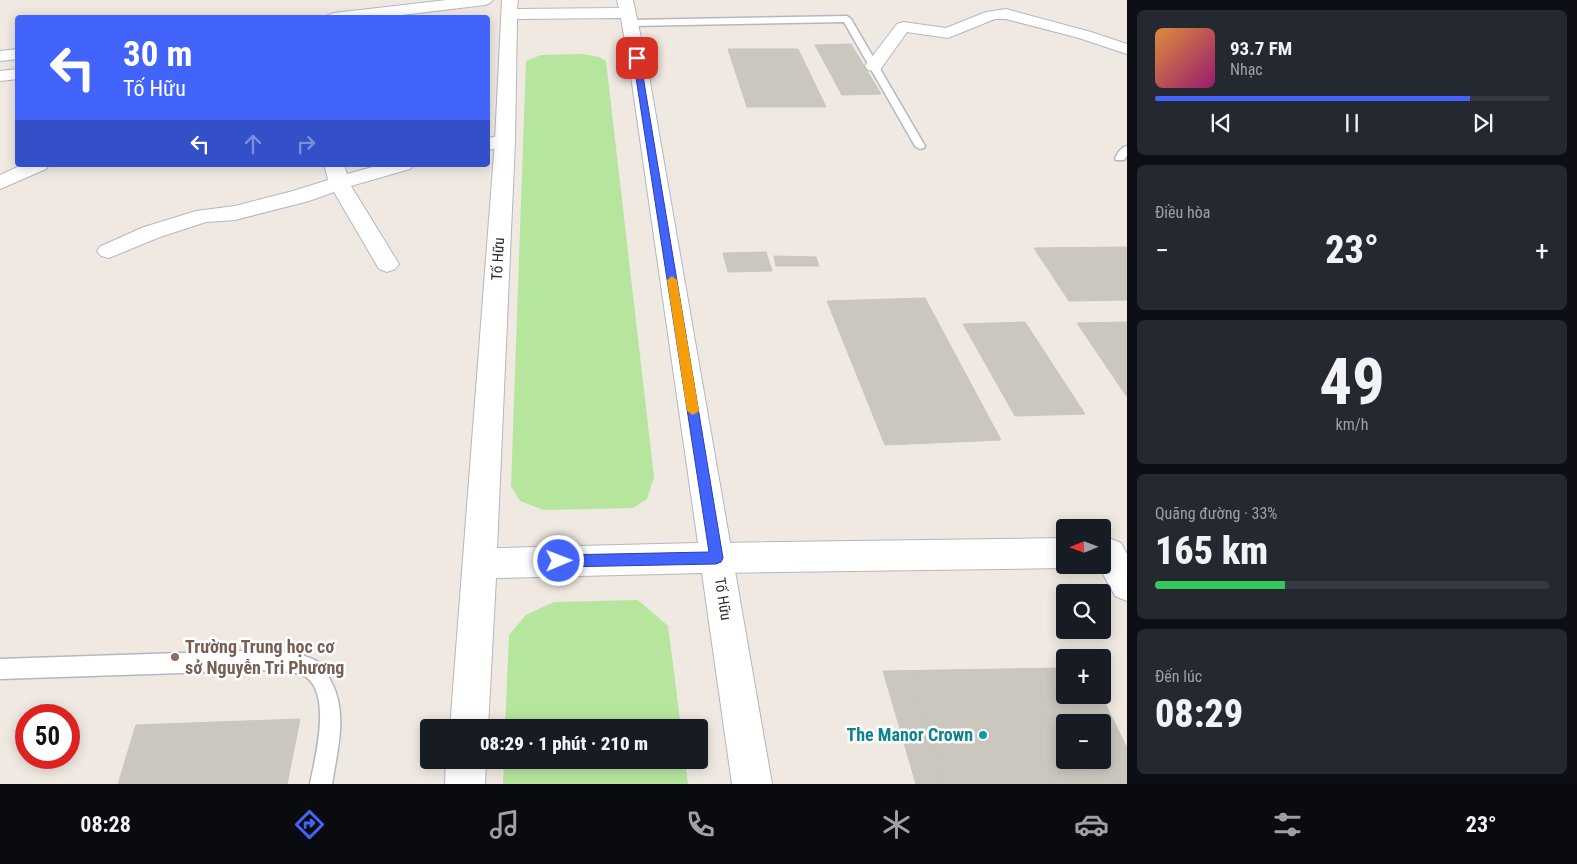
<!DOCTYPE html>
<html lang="vi">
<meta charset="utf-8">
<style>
body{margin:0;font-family:"Roboto Condensed",sans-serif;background:#242831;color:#f1f3f6;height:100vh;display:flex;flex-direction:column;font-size:19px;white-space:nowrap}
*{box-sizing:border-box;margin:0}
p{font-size:16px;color:#9ea1a6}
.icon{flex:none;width:28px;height:28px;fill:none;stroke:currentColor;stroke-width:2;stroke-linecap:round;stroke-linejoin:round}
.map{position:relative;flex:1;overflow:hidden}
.details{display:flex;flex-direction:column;gap:10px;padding:10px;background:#0d0f14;width:450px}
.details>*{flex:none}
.guide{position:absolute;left:15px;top:15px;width:475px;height:152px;border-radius:5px;box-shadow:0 2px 12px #0003;background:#4264fb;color:#fff;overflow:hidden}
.needle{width:32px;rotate:269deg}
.controls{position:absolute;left:1056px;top:519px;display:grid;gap:10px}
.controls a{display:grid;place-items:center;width:55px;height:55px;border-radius:5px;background:#171b24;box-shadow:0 2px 12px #0003;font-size:25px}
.speed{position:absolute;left:15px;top:704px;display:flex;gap:10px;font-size:25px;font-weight:700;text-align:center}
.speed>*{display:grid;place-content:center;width:65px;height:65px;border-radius:50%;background:#171b24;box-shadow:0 2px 12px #0003;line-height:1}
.speed .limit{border:8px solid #d22;background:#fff;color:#111}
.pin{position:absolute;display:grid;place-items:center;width:42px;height:42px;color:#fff;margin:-21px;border-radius:10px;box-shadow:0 2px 8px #0006}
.me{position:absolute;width:55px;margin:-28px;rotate:89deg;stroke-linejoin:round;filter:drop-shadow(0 0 4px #0008)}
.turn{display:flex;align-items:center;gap:18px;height:105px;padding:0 25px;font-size:22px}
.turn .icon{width:65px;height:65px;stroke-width:2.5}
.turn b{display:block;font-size:35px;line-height:42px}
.lanes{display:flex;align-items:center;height:48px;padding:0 25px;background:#0003;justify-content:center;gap:25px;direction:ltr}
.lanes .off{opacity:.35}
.big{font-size:38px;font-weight:800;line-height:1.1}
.details .card{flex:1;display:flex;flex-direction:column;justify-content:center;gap:8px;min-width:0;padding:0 18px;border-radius:8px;background:#242831}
.details .dial{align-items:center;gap:0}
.dial b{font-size:65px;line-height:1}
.song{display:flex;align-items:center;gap:15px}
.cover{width:60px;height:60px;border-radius:8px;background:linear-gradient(135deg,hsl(30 70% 55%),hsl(320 70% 35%))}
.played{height:5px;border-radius:2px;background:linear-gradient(90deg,#4264fb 80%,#363941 80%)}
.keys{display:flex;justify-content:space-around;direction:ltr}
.heat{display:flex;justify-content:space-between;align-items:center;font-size:28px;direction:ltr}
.charge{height:8px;border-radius:4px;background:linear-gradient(90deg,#34c759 33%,#363941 0)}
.trip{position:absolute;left:420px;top:719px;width:288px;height:50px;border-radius:5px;background:#171b24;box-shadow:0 2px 12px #0003;font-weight:800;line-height:50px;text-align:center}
.tabs{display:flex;height:80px;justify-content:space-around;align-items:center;background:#090b0e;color:#9ea1a6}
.tabs .icon{width:35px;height:35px}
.tabs .current{color:#4264fb}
.tabs b{font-size:22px;color:#f1f3f6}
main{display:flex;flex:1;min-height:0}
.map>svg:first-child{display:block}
</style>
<main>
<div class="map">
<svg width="1127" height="784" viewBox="0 0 1127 784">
<rect width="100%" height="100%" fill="#efe9e1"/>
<g fill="#b6e59e">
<polygon points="582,54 599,57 606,61 654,477 647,499 633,508 544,510 520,501 511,486 526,61 541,55"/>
<polygon points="638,600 668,626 681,727 505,727 509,635 526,615 554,602"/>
<polygon points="504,760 685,760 688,784 503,784"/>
</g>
<g fill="#cbc7bf" stroke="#cbc5ba" fill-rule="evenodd">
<polygon points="851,44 881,94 842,95 815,45"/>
<polygon points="728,49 798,49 826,107 747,107"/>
<polygon points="1127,247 1127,300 1069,301 1034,248"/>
<polygon points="766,252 772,271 728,272 723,253"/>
<polygon points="774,256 816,257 819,266 776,266"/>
<polygon points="925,298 1001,440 885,445 827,301"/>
<polygon points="1025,322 1085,414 1015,416 963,324"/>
<polygon points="1127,322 1127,397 1077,323"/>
<path d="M1065,668V695H1101L1127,748V784H916L883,671ZM1065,722H1102V760H1065Z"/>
<polygon points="1046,669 1069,722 1065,722 1065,760 1085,760 1095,784 945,784 911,671"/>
<polygon points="300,719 287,784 118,784 136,725"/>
</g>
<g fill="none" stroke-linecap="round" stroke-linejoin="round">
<g stroke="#b4b7c1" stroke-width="3">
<g id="lane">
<polygon points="847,16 851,19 925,146 924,148 920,149 915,146 844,22 630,26 626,23 630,20"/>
<path d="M1127,146V156L1124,160H1116L1115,158C1118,153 1121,147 1127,146Z"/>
<path d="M272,650C288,652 306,654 320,663C323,666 326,672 328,676C349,709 338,747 332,784H310C315,758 332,695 306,677C296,671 283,671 272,670L0,679V659Z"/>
</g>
</g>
<g stroke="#b4b7c1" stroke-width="2">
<g id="street">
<polygon points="447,0 493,0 490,3 485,5 377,18 327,18 328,15 334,13"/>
<polygon points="1006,9 1091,32 1127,44 1127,54 1079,38 1006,19 995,19 948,38 907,32 880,70 874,71 868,70 865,66 897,24 903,22 946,28 986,12"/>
<polygon points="18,49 18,59 0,61 0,51"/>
<polygon points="18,69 18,79 0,81 0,71"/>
<polygon points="505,135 512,137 515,141 512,145 488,150 488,138"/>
<polygon points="22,165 49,165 46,169 0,189 0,175"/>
<polygon points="326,165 344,165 347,174 380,165 413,165 410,169 351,186 399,264 395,269 387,272 379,269 334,192 309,201 235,220 206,222 160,237 109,258 101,256 97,251 101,246 144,227 196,211 235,206 293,191 328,180 325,167"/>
<polygon points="1065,538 1065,565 1072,565 1065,568 716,573 704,569 700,558 704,547 716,543"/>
<polygon points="1109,538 1121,543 1127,554 1127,601 1115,596 1098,565 1102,565 1102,541"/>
</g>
</g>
<g stroke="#b4b7c1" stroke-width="2">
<g id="secondary">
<path d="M502,0H518L517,9L619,8L617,0H633L649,76L772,784H732L702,573L496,578L488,728H450L495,141ZM621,18L631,76L698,543L497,548L515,141L517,19Z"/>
<polygon points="446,760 486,760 485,784 445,784"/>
</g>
</g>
<use href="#lane" fill="#fff" fill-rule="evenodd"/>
<use href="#street" fill="#fff" fill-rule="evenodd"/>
<use href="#secondary" fill="#fff" fill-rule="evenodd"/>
</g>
<polygon fill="#4264fb" stroke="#2b41a3" points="637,56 640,58 723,558 721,562 716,564 559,567 554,565 552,561 554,557 559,555 709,552 633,58"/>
<polygon fill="#f59e0b" points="672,276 677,280 699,411 693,415 687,411 667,280"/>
<circle fill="#8d6e63" stroke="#fff" stroke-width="2" cx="175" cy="657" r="5"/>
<circle fill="#0f9aa8" stroke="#fff" stroke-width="2" cx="983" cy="735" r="5"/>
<g text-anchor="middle" stroke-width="5" stroke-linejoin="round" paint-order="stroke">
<g font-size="15" fill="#2e2e2e" stroke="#fff">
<text transform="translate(498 259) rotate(-87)" y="5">Tố Hữu</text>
<text transform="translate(723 599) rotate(81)" y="5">Tố Hữu</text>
</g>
<g font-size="18" font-weight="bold" fill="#785e54" stroke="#fff" text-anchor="start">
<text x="185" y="653">Trường Trung học cơ<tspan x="185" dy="21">sở Nguyễn Tri Phương</tspan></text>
</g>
<g font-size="18" font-weight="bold" fill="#0d838f" stroke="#fff" text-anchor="end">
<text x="973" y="741">The Manor Crown</text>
</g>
</g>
</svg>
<div class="controls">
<a><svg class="needle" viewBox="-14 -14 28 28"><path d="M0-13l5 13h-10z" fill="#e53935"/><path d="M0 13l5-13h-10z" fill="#9ea1a6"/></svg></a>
<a><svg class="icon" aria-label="search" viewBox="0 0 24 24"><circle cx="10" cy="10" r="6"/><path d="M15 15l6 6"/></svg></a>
<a>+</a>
<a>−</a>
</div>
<div class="speed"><div class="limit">50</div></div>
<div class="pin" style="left:637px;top:58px;background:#d93025"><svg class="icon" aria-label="arrive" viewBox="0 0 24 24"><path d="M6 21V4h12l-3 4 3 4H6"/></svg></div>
<svg class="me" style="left:559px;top:561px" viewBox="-20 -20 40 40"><circle r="17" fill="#4264fb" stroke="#fff" stroke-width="3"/><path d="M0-11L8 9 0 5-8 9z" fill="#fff"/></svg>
<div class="trip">08:29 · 1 phút · 210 m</div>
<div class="guide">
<div class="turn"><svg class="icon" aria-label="left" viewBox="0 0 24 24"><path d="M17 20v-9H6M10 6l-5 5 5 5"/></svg><div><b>30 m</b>Tố Hữu</div></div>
<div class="lanes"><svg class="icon" aria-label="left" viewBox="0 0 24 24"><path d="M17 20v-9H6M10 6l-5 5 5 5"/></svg><svg class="icon off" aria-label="ahead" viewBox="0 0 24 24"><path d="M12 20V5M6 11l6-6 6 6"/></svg><svg class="icon off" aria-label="right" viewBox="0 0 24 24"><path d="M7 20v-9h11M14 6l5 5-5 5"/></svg></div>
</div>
</div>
<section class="details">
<div class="card">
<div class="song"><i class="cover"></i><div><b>93.7 FM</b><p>Nhạc</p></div></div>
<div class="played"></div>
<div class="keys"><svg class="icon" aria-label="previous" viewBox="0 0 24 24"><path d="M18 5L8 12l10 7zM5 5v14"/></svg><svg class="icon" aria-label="pause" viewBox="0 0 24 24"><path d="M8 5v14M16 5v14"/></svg><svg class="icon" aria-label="next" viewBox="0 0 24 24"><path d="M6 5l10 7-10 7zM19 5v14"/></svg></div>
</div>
<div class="card"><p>Điều hòa</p>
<div class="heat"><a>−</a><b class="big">23°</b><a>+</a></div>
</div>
<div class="card dial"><b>49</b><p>km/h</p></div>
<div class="card"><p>Quãng đường · 33%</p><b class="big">165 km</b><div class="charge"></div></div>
<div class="card"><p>Đến lúc</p><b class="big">08:29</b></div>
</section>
</main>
<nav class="tabs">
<b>08:28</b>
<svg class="icon current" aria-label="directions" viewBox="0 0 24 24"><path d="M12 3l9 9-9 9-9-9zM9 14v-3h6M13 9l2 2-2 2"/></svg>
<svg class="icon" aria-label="music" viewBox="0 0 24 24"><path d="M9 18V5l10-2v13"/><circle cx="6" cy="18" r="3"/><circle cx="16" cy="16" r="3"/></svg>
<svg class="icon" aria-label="phone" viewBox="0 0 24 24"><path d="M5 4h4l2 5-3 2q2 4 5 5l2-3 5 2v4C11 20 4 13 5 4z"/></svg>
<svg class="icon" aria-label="climate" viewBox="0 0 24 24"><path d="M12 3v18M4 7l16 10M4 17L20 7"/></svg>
<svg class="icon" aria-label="car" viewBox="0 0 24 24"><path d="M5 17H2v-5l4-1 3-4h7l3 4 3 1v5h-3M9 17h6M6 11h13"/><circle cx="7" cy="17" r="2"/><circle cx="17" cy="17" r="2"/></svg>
<svg class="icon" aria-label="filters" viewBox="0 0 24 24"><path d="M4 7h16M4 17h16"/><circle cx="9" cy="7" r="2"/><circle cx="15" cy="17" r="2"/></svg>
<b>23°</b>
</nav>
